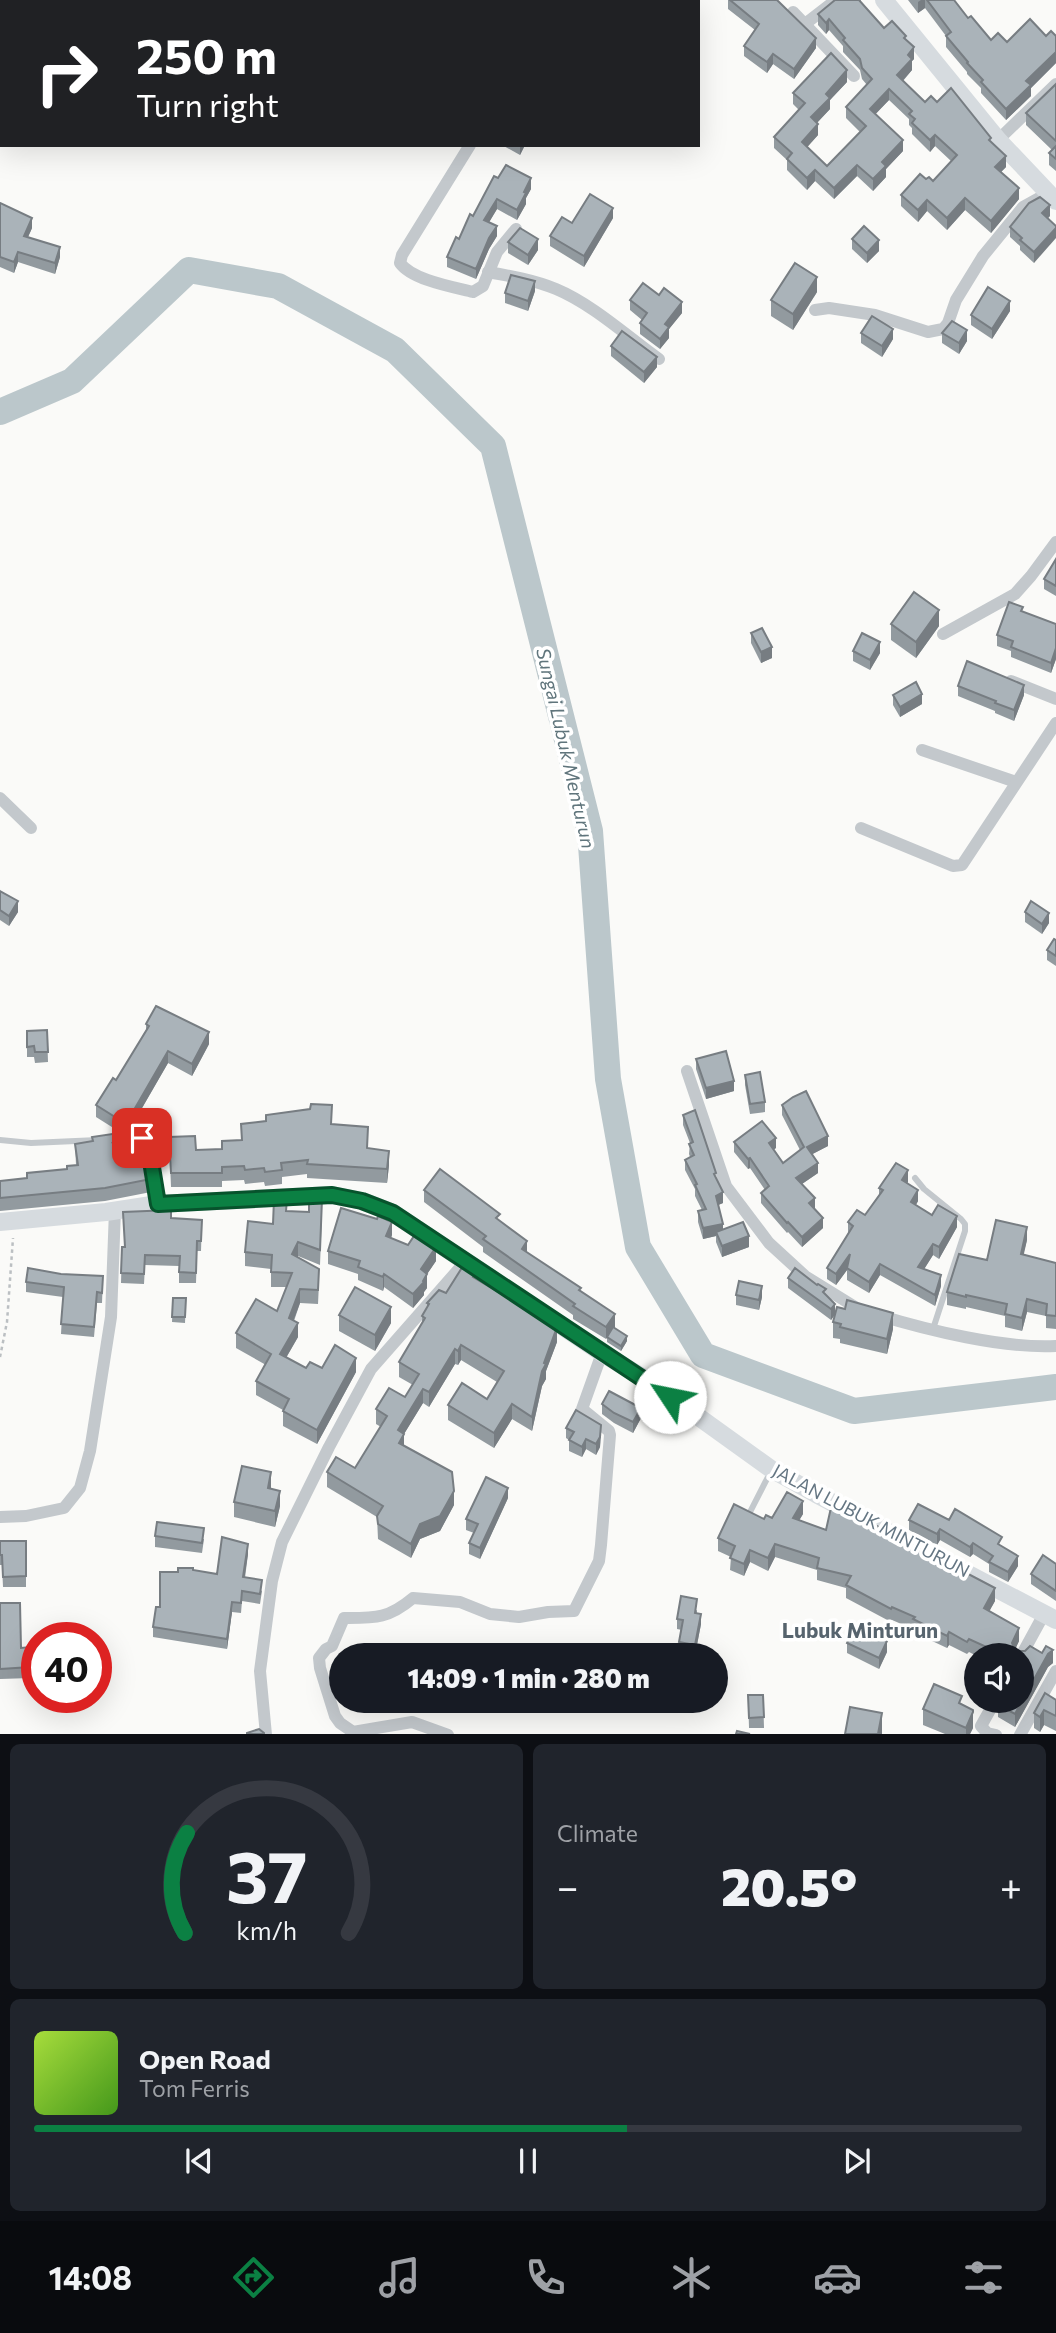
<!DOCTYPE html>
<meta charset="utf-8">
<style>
body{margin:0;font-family:Commissioner,sans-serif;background:#20242c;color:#f1f3f6;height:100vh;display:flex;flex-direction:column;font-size:26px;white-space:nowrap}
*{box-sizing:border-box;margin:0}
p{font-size:23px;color:#9ea1a6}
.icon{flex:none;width:38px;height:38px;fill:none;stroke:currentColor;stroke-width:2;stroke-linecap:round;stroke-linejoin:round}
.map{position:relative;height:1734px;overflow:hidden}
.details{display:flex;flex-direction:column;gap:10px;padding:10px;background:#0d0f14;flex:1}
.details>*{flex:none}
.top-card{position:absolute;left:0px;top:0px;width:700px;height:147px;box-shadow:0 7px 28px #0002;background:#202124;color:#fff;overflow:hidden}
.tools{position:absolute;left:964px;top:1643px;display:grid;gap:14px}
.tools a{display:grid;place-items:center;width:70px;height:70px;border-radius:50%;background:#171b24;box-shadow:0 7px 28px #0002;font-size:35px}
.speed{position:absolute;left:21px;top:1622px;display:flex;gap:14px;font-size:35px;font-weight:700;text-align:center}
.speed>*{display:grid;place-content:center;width:91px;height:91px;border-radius:50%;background:#171b24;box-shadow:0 7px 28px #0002;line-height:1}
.speed .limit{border:10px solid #d22;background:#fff;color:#111}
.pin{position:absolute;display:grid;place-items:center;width:60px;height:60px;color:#fff;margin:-30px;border-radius:14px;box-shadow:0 4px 10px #0006}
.me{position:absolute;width:77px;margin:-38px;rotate:304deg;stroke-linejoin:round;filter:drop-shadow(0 0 5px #0008)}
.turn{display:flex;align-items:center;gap:24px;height:147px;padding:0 21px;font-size:32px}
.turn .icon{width:91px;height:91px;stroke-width:2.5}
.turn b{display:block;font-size:49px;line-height:60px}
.big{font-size:52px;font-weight:800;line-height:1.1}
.details .tile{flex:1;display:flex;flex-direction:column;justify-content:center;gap:10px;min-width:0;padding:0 24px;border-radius:10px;background:#20242c}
.details .dial{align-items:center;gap:0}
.dial svg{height:182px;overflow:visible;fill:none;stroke:#363941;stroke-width:7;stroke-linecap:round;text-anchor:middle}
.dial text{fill:#f1f3f6;stroke:none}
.song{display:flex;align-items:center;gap:21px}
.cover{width:84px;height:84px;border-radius:10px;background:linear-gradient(135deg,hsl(80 70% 55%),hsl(100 70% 35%))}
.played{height:7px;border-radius:4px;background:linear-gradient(90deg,#0b8043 60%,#363941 60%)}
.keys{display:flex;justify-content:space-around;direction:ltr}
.heat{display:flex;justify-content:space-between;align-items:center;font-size:38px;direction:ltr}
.details .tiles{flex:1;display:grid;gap:10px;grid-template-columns:1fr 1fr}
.tile:last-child{grid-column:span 2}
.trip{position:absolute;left:329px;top:1643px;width:399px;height:70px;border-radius:35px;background:#171b24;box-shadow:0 7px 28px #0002;font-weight:800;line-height:70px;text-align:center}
.tabs{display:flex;height:112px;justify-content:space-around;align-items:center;background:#090b0e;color:#9ea1a6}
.tabs .icon{width:49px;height:49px}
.tabs .active{color:#0b8043}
.tabs b{font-size:32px;color:#f1f3f6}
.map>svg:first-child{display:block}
</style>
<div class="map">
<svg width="1056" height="1735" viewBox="0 0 1056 1735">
<rect width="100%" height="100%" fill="#fafaf8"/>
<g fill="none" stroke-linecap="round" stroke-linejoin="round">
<polyline stroke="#bbc7cb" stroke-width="26" points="0,412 72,381 189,270 278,286 395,350 493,446 590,831 608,1079 638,1247 703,1355 854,1411 1056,1387"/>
<polyline stroke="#bbbfc2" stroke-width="2.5" stroke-dasharray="3.5 3.5" stroke-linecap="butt" points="0,1357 7,1322 13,1238"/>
<g stroke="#c3c8cc" stroke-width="6">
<polyline points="113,1139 142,1138 147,1141 158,1202"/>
<polyline points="0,1140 31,1143 98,1140"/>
<polyline points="915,1178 924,1189 961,1219 965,1224 965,1231 933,1329"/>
<polyline points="748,1516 771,1471"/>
</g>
<g stroke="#c3c8cc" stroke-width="12">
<polyline points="439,2 440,0"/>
<polyline points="561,2 562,0"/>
<polyline points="793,12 854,76"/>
<polyline points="805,24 836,0"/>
<polyline points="998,140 1056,84"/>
<path d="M470,145L402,255L400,263C412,280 453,287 473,292L483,286L497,252L516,229"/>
<path d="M488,272C511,276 534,280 556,289C592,304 627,336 659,359"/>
<polyline points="815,310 829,308 875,315 928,332 943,329 948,323 956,300 983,256 1023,207 1041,197"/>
<polyline points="943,634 1015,594 1031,576 1056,542"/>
<polyline points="1011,681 1056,699"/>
<polyline points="922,750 1016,782"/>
<polyline points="0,798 31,828"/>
<polyline points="861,828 953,866 962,865 1056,723"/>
<polyline points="687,1071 726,1186 769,1243 805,1276 860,1310"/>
<path d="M878,1315C927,1330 1005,1349 1056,1346"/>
<polyline points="0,1517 26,1516 64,1508 80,1488 90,1451 111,1317 115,1210"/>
<polyline points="1021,1656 1044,1614"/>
<polyline points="995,1701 981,1726 987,1733 996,1735"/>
<polyline points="266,1735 260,1671 272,1581 282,1542 329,1447 371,1369 465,1262"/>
<path d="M448,1735L412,1722L353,1732L340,1723L335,1716L320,1668L319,1658L326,1649L332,1646L344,1618C375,1618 388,1619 413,1598L460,1602L490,1614L519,1617L548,1612L574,1611L599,1561L601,1545L610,1435L609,1431L582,1409L602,1353"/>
<polyline points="1020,1735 1056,1671"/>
</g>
<g stroke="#d6dbdf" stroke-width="18">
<polyline points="884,0 998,140 1056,201"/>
<polyline points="0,1222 106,1212 158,1204 332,1195 362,1201 393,1213 602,1353 650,1382 771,1469 816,1494 1056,1620"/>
</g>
</g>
<g fill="#929a9f">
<polygon points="98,0 119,0 118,2 102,2"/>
<polygon points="143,0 223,0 222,2 143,2"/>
<polygon points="530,0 548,0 547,2 532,2"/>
<polygon points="728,0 777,0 816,48 794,79 773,64 767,73 744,56 744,46 755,30 728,9"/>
<polygon points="861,0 861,2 884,28 906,39 914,59 912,61 912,70 903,81 925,102 937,102 991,142 1006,167 1001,172 1019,199 991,233 965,210 947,230 927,211 918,222 901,206 901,195 926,179 933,181 951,161 935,146 930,152 912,134 912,128 909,125 909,119 889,100 875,114 903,151 886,169 886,177 873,191 857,176 834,199 815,181 807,190 787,170 787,160 774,148 774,137 799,110 793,104 793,93 847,82 830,100 830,109 817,123 818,135 807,147 827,166 860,132 846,118 846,107 867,85 862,79 860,70 843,52 843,46 829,30 826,34 818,25 818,14"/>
<polygon points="908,0 954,0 968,18 991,40 1007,42 1056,36 1056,63 1031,88 1031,96 1006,120 981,93 981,88 967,74 967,72 946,47 946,36 925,8 918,13"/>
<polygon points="1056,84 1056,171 1049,165 1049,153 1052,150 1026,125 1026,113"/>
<polygon points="502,145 525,145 520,155"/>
<polygon points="498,178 531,189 526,198 526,204 517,220 497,209 489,222 497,236 489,249 476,279 447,267 447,257 473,216"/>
<polygon points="0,203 32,228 28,237 60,257 55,274 18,262 14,273 0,267"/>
<polygon points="1050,216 1048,218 1034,263 1020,250 1020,246 1010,237 1010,227"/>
<polygon points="613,218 584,267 550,246 550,236 572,223"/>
<polygon points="852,239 879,251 867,263 852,249"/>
<polygon points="508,242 538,250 528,265 508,253"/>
<polygon points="535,291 528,311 505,303 505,293"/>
<polygon points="817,292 793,330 771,316 771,300"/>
<polygon points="630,300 682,313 669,329 669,338 660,349 640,334 640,323 642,320 630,310"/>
<polygon points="1010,311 992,339 971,325 971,315"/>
<polygon points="861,333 893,339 882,357 861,343"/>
<polygon points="942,333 967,341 959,354 942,343"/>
<polygon points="611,346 657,367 644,383 611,356"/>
<polygon points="1056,559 1056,596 1044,589 1044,579"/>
<polygon points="891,624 939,626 916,658 891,640"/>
<polygon points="1056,624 1056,659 1051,673 1011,657 1011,651 997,646 997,635"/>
<polygon points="751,633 772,658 761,663 751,643"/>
<polygon points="853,651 880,653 870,670 853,661"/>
<polygon points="958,686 1024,695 1014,721 995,713 995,711 958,696"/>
<polygon points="893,695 922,704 900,717 893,705"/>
<polygon points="0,891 18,912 9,926 0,920"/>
<polygon points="1025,912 1049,923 1042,934 1025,922"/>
<polygon points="1056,940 1056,966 1047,960 1047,950"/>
<polygon points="146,1024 209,1044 192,1076 168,1063 127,1134 123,1134 96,1117 96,1105 116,1080 146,1031"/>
<polygon points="47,1030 48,1062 35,1063 34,1057 27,1057 27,1031"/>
<polygon points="696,1059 734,1091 706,1099 696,1069"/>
<polygon points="745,1075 765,1102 765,1112 750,1114 745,1085"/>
<polygon points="782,1105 828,1146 812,1154 818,1173 802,1184 823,1228 802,1247 788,1232 787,1233 761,1203 761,1193 765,1190 750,1168 748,1169 734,1152 734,1142 776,1148 774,1149 783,1163 800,1150 782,1115"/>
<polygon points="266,1115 332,1124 368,1148 389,1165 387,1183 307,1178 307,1174 282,1177 282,1184 265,1186 264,1182 245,1184 244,1180 222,1181 222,1187 171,1187 169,1137 196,1150 222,1149 241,1140 241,1124 266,1121"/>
<polygon points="683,1115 716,1178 723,1203 718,1205 723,1229 749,1247 722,1257 716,1242 716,1236 703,1239 698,1222 698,1211 702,1210 695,1196 695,1189 685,1170 685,1160 690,1157 689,1154 690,1143 683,1125"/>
<polygon points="92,1137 119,1141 151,1179 151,1192 105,1201 0,1211 0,1181 27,1179 67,1169 76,1165 75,1144 92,1141"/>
<polygon points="908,1182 907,1183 918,1201 916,1205 932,1215 957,1227 939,1259 933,1255 924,1269 941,1286 935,1306 880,1275 869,1293 847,1280 847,1270 836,1285 827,1279 827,1268 848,1234 848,1222 865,1215 879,1195 879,1188"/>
<polygon points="424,1190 500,1221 527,1253 581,1292 615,1327 614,1327 627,1341 621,1351 607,1342 607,1337 606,1339 573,1319 573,1315 483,1252 483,1247 424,1202"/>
<polygon points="287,1211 322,1213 320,1265 298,1256 298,1257 319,1283 318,1304 300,1303 294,1321 298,1337 286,1358 306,1368 322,1368 356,1372 317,1444 283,1426 283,1410 256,1395 256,1381 266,1365 236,1348 236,1333 277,1311 286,1287 271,1287 271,1269 245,1266 245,1252"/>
<polygon points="171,1218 202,1220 201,1251 197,1251 196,1283 179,1283 179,1266 145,1265 144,1284 121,1283 122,1247 124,1247"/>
<polygon points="392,1235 391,1238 436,1261 427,1274 427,1288 424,1292 424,1295 413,1308 384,1287 383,1291 358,1280 358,1274 328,1264 328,1251"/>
<polygon points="1027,1240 1023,1255 1056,1263 1056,1329 1046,1328 1046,1316 1027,1312 1022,1331 1005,1327 1005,1316 966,1307 966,1309 947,1305 947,1292 987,1260"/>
<polygon points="61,1274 103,1276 102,1303 97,1303 94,1337 61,1334 63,1297 26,1292 26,1282"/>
<polygon points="476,1278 531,1312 557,1342 546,1371 546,1379 542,1386 532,1431 512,1419 494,1448 448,1420 448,1405 487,1399 497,1382 461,1360 458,1365 455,1364 429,1407 423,1403 404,1434 404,1446 454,1505 440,1531 420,1539 411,1558 378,1539 377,1517 327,1487 327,1472 355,1468 381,1427 376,1424 376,1409 405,1397 413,1385 399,1377 399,1362 422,1323 422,1316 427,1307 427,1303"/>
<polygon points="788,1278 826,1294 835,1314 893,1329 887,1354 840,1343 840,1339 833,1338 833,1322 835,1315 831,1320 788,1288"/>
<polygon points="736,1295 762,1297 759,1310 736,1305"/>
<polygon points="173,1298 186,1298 185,1323 172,1322"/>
<polygon points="339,1315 391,1323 375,1351 339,1331"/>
<polygon points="602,1404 641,1418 633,1433 614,1423 602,1414"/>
<polygon points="566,1428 601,1436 600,1447 596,1455 586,1449 582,1457 569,1451 569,1440 566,1438"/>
<polygon points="271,1489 280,1506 275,1527 234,1517 234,1502"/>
<polygon points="508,1498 480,1559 469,1554 469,1543 474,1533 466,1530 466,1519"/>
<polygon points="803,1514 799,1520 995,1601 989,1611 1019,1641 1015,1649 1016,1651 1053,1663 1048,1667 1015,1727 998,1717 998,1705 1022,1701 1022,1656 977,1656 969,1652 967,1654 949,1645 947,1648 913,1632 913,1629 892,1620 891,1622 846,1598 846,1588 817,1580 817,1570 775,1557 768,1571 750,1562 744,1576 730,1570 731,1557 718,1551 718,1538 764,1519"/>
<polygon points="909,1520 949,1520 1002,1546 1018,1566 1008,1582 989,1572 989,1564 973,1554 970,1557 940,1540 937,1545 909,1530"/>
<polygon points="155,1536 204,1539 202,1553 155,1547"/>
<polygon points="0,1541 26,1541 26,1587 3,1587 2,1565 0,1565"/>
<polygon points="248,1554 245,1578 262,1591 260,1604 242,1601 241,1613 232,1612 227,1649 153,1637 153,1627 160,1607 178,1572 193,1570 217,1574"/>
<polygon points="1056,1564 1056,1601 1031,1584 1031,1574"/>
<polygon points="0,1603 31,1667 31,1678 0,1679"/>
<polygon points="697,1610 697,1613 701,1624 695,1655 679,1652 679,1642 682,1630 677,1629 677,1619"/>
<polygon points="847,1643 887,1652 879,1669 847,1653"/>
<polygon points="748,1695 763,1695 764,1728 749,1728"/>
<polygon points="1056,1700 1056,1731 1044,1725 1040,1732 1034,1728 1034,1713"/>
<polygon points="962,1705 973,1728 970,1734 945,1734 923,1725 923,1709"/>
</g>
<g fill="#777d82">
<polygon points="921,0 925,0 925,8 918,13 918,2"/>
<polygon points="829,19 829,30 826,34 826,23"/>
<polygon points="816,38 816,48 794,79 794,69"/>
<polygon points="914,47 914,59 912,61 912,70 897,87 897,75 908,55"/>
<polygon points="1056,52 1056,63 1031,88 1031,96 1006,120 1006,109 1026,81"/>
<polygon points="773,54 773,64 767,73 767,62"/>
<polygon points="847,70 847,82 830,100 830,109 811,129 811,117 826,94"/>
<polygon points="889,89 889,100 870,120 870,109"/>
<polygon points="818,124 818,135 802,153 802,142"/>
<polygon points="935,135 935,146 930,152 930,140"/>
<polygon points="903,140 903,151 886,169 886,177 873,191 873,179 882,162"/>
<polygon points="520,145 525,145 520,155"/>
<polygon points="1006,156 1006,167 995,178 995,167"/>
<polygon points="857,165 857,176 834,199 834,188"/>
<polygon points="815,170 815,181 807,190 807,178"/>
<polygon points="531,178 531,189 526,198 526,204 517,220 517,210 524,192"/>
<polygon points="1019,188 1019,199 991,233 991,221"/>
<polygon points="965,198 965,210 947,230 947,218"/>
<polygon points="497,199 497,209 484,231 484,220"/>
<polygon points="927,200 927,211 918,222 918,210"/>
<polygon points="1050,205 1050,216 1042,224 1042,213"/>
<polygon points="613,208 613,218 584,267 584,256"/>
<polygon points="32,218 32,228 24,246 24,236"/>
<polygon points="497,226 497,236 489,249 476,279 476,269 489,238"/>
<polygon points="1056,228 1056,238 1034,263 1034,252"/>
<polygon points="538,239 538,250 528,265 528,255"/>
<polygon points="879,240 879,251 867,263 867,253"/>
<polygon points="60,247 60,257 55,274 55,263"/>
<polygon points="18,252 18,262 14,273 14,262"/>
<polygon points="817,277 817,292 793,330 793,314"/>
<polygon points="535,281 535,291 528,311 528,301"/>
<polygon points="1010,301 1010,311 992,339 992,329"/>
<polygon points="682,302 682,313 669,329 669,338 660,349 660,339 665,324"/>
<polygon points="893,329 893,339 882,357 882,346"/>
<polygon points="967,330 967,341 959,354 959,343"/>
<polygon points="657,357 657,367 644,383 644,372"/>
<polygon points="939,610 939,626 916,658 916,642"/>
<polygon points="880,642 880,653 870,670 870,660"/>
<polygon points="772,647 772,658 761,663 761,652"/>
<polygon points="1056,648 1056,659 1051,673 1051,663"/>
<polygon points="1024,685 1024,695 1014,721 1014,710"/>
<polygon points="922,694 922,704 900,717 900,707"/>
<polygon points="18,901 18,912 9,926 9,916"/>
<polygon points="1049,913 1049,923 1042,934 1042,924"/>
<polygon points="209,1032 209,1044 192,1076 192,1064"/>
<polygon points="168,1051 168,1063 127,1134 127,1122"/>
<polygon points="734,1081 734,1091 706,1099 706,1088"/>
<polygon points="828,1136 828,1146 807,1157 807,1147"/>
<polygon points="776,1138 776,1148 769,1153 769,1143"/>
<polygon points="389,1151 389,1165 387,1183 387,1169"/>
<polygon points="750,1158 750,1168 748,1169 748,1159"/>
<polygon points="818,1163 818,1173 796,1188 796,1178"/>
<polygon points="908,1170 908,1182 902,1191 902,1180"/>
<polygon points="918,1190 918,1201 911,1213 911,1202"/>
<polygon points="723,1192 723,1203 716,1206 716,1196"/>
<polygon points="815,1198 815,1209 809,1203"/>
<polygon points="957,1216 957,1227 939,1259 939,1247"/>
<polygon points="823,1218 823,1228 802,1247 802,1237"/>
<polygon points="392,1222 392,1235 386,1250 386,1236"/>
<polygon points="723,1224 723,1234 716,1232 716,1236 703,1239 703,1228"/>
<polygon points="1027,1227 1027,1240 1021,1267 1021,1254"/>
<polygon points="749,1236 749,1247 722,1257 722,1246"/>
<polygon points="527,1241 527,1254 522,1249"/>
<polygon points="298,1242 298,1256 292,1268 292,1254"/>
<polygon points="933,1244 933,1255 918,1279 918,1267"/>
<polygon points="436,1247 436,1261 421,1283 421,1269"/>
<polygon points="850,1254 850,1266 836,1285 836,1274"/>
<polygon points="880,1264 880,1275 869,1293 869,1282"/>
<polygon points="384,1274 384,1287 383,1291 383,1277"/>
<polygon points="427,1274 427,1288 424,1292 424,1295 413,1308 413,1294"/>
<polygon points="941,1275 941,1286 935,1306 935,1295"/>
<polygon points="762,1286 762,1297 759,1310 759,1300"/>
<polygon points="300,1289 300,1303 289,1332 289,1318"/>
<polygon points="1027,1299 1027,1312 1022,1331 1022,1318"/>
<polygon points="835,1304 835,1314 831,1320 831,1309"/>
<polygon points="391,1307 391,1323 375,1351 375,1335"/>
<polygon points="893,1313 893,1329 887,1354 887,1339"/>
<polygon points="615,1314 615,1327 606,1339 606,1327"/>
<polygon points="298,1323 298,1337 280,1368 280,1354"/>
<polygon points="557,1327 557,1342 546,1371 546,1379 542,1386 532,1431 532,1417 544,1363"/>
<polygon points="627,1336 627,1341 621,1351 621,1346"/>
<polygon points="461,1345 461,1360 458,1365 458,1351"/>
<polygon points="455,1349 455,1364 429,1407 429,1392"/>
<polygon points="356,1358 356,1372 317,1444 317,1430"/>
<polygon points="423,1389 423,1403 404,1434 404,1449 399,1458 398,1430"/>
<polygon points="512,1404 512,1419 494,1448 494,1433"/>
<polygon points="641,1408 641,1418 633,1433 633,1422"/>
<polygon points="601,1425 600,1447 596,1455 596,1444"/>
<polygon points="586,1439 586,1449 582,1457 582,1447"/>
<polygon points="271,1472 271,1488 268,1503 268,1488"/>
<polygon points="508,1488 508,1498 480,1559 480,1548"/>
<polygon points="280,1491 280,1506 275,1527 275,1511"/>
<polygon points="454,1491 454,1505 440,1531 420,1539 411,1558 411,1544 420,1524"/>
<polygon points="803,1501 803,1514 793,1531 793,1518"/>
<polygon points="940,1529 940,1540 937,1545 937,1534"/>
<polygon points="973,1543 973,1554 970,1557 970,1547"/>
<polygon points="248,1544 248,1554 243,1587 243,1577"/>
<polygon points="775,1544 775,1557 768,1571 768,1558"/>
<polygon points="750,1550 750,1562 744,1576 744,1564"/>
<polygon points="1018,1556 1018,1566 1008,1582 1008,1572"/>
<polygon points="995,1588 995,1601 984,1621 984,1608"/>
<polygon points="232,1602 232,1612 227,1649 227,1639"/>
<polygon points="701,1614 701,1624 695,1655 695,1645"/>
<polygon points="1019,1628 1019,1641 1012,1656 1012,1643"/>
<polygon points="949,1632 949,1645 947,1648 947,1636"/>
<polygon points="887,1641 887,1652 879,1669 879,1658"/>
<polygon points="1053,1650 1053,1663 1048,1667 1015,1727 1015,1714 1048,1654"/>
<polygon points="1044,1710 1044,1725 1040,1732 1040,1717"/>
<polygon points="973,1712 973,1728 970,1734 966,1734 966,1728"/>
<polygon points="882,1713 882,1734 878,1734"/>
</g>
<g fill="#aab3b9" stroke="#777d82" stroke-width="2">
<polygon points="39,0 86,0 85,2 43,2"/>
<polygon points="157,0 187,0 186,2 156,2"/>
<polygon points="187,0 217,0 216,2 191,2"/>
<polygon points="730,0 777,0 816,38 794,69 773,54 767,62 744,46 759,24"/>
<polygon points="835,0 859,0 884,28 892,21 906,36 904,38 914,47 908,55 912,59 897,75 925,102 931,96 937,102 951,88 991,138 989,140 1006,156 995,167 1019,188 991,221 965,198 947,218 927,200 918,210 901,195 920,174 926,179 929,177 933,181 957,155 935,135 930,140 912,123 915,119 909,114 912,111 889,89 870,109 903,140 882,162 886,166 873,179 857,165 834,188 815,170 807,178 787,159 792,153 774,137 805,103 793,93 831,53 847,70 826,94 830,98 811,117 818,124 802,142 827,166 866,126 846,107 872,79 862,68 860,59 843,40 845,38 829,19 826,23 818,14"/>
<polygon points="927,0 954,0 968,18 971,16 991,40 998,33 1007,42 1030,19 1046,36 1051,31 1056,36 1056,52 1026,81 1031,85 1006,109 981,82 983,80 967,63 968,62 946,36 951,32"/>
<polygon points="1056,84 1056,141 1026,113"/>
<polygon points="1056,146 1056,159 1049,153"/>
<polygon points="506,165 531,178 524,192 526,193 517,210 497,199 484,220 497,226 489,238 476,269 447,257 456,237 459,239 470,214 473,216 494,176 498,178"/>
<polygon points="590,194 613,208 584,256 550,236 562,217 572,223"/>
<polygon points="1040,197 1050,205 1042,213 1056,226 1056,228 1034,252 1020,240 1022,238 1010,227 1029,203"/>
<polygon points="0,203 32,218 24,236 60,247 55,263 18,252 14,262 0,257"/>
<polygon points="864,226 879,240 867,253 852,239"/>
<polygon points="520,228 538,239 528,255 508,242"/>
<polygon points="795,263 817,277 793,314 771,300"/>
<polygon points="511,275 535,281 528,301 505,293"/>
<polygon points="643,283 659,295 664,288 682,302 665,324 669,327 660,339 640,323 647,313 630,300"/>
<polygon points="988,287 1010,301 992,329 971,315"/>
<polygon points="872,316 893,329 882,346 861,333"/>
<polygon points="952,321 967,330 959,343 942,333"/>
<polygon points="622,331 657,357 644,372 611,346"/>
<polygon points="1056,559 1056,586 1044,579"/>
<polygon points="914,592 939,610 916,642 891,624"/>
<polygon points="1009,602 1023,607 1021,611 1056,624 1056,648 1051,663 1011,647 1013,641 997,635"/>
<polygon points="762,628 772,647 761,652 751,633"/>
<polygon points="862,633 880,642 870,660 853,651"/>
<polygon points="967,661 1024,685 1014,710 995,703 996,701 958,686"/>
<polygon points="916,682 922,694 900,707 893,695"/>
<polygon points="0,891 18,901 9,916 0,910"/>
<polygon points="1031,901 1049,913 1042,924 1025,912"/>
<polygon points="1054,939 1056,940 1056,956 1047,950"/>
<polygon points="156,1006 209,1032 192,1064 168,1051 127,1122 123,1122 96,1105 113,1078 116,1080 149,1026 146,1024"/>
<polygon points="47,1030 48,1052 35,1052 34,1046 27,1047 27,1031"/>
<polygon points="726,1051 734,1081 706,1088 696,1059"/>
<polygon points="760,1072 765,1102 750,1104 745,1075"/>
<polygon points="806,1091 828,1136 807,1147 818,1163 796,1178 815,1198 809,1203 823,1218 802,1237 788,1222 787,1223 761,1193 769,1186 750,1158 748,1159 734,1142 762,1121 776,1138 769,1143 783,1163 804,1147 782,1105 793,1097"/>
<polygon points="311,1104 332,1105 331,1124 368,1127 367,1148 389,1151 387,1169 307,1164 308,1160 281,1163 282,1170 265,1172 264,1168 245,1170 244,1166 222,1167 222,1173 171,1173 169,1137 195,1136 196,1150 222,1149 222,1141 242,1140 241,1124 266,1121 266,1115 310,1109"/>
<polygon points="695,1110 716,1173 714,1174 723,1192 716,1196 723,1224 703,1228 698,1211 706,1209 695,1185 697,1184 685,1160 694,1155 689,1144 693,1142 683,1115"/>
<polygon points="119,1133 113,1142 144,1138 151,1179 105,1188 0,1198 0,1181 27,1178 27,1173 67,1169 67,1166 78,1165 75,1144 93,1141 92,1137"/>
<polygon points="896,1163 908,1170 902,1180 918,1190 911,1202 932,1215 938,1205 957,1216 939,1247 933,1244 918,1267 941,1275 935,1295 880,1264 869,1282 847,1268 850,1254 836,1274 827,1268 853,1226 848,1222 857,1210 865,1215 883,1190 879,1188"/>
<polygon points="440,1169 500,1214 496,1218 527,1241 522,1249 581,1288 579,1290 615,1314 606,1327 573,1306 575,1304 483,1239 486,1236 424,1190"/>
<polygon points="274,1199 287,1199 286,1211 309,1212 309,1199 322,1199 320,1250 298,1242 292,1254 319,1269 318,1290 300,1289 289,1318 298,1323 280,1354 306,1368 310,1362 322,1368 335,1345 356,1358 317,1430 283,1411 289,1399 256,1381 271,1354 236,1333 256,1299 277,1311 292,1273 271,1272 272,1255 245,1252 248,1221 273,1224"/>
<polygon points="341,1208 377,1219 378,1216 392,1222 386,1236 408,1245 416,1233 436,1247 421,1269 427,1274 423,1281 424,1282 413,1294 384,1274 383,1277 358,1267 360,1261 328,1251"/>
<polygon points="171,1210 171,1218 202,1220 201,1241 197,1241 196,1273 179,1272 180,1256 145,1255 144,1274 121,1273 122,1247 125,1247 123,1212"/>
<polygon points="996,1220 1027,1227 1021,1254 1056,1263 1056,1316 1046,1315 1047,1304 1027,1299 1022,1318 1005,1314 1007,1304 966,1295 966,1297 947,1292 959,1254 987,1260"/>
<polygon points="743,1222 749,1236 722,1246 716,1232"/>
<polygon points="463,1266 476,1273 473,1277 518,1304 521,1299 531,1305 529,1310 557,1327 544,1363 546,1364 542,1371 532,1417 512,1404 494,1433 448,1405 462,1383 487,1399 504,1371 461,1345 458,1351 455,1349 429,1392 423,1389 398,1430 404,1434 399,1443 452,1472 454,1491 440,1516 420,1524 411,1544 378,1524 377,1516 383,1506 327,1472 336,1457 355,1468 387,1416 376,1409 389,1388 405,1397 419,1374 399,1362 425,1318 422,1316 429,1304 427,1303 439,1290 446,1293"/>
<polygon points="28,1268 61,1274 103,1276 102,1293 97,1292 94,1327 61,1324 64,1287 26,1282"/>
<polygon points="795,1268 817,1285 818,1284 826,1289 823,1292 835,1304 831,1309 788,1278"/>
<polygon points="739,1281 762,1286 759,1300 736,1295"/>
<polygon points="355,1287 391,1307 375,1335 339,1315"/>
<polygon points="173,1298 186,1298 185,1317 172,1317"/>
<polygon points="847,1300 893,1313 887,1339 840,1327 841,1324 833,1322 837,1307 845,1309"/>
<polygon points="613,1327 627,1336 621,1346 607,1337"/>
<polygon points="609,1391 641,1408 633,1422 614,1413 602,1404"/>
<polygon points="576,1410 601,1425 600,1437 596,1444 586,1439 582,1447 569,1440 574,1432 566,1428"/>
<polygon points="242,1466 271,1472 268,1488 280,1491 275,1511 234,1502"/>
<polygon points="486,1477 508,1488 480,1548 469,1543 478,1524 466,1519"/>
<polygon points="787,1492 803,1501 793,1518 826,1530 832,1503 835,1504 995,1588 984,1608 1019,1628 1012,1643 1016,1651 1025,1651 1030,1646 1042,1653 1046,1646 1053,1650 1048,1654 1022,1701 1022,1656 1006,1656 969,1639 967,1642 949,1632 947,1636 913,1619 915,1617 892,1607 891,1609 846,1585 851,1576 817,1568 819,1558 775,1544 768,1558 750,1550 744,1564 730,1558 735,1546 718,1538 734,1504 764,1519 766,1515 772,1518"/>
<polygon points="918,1504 949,1520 955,1509 1002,1537 998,1544 1018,1556 1008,1572 989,1562 993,1556 973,1543 970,1547 940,1529 937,1534 909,1520"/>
<polygon points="157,1522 204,1528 202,1543 155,1536"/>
<polygon points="222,1537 248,1544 243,1577 262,1580 260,1594 242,1591 241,1603 232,1602 227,1639 153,1627 156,1607 160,1607 160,1572 178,1572 178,1568 193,1568 193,1570 217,1574"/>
<polygon points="0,1541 26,1541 26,1576 3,1577 2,1555 0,1555"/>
<polygon points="1043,1555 1056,1564 1056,1591 1031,1574"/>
<polygon points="681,1596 697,1599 695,1613 701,1614 695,1645 679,1642 683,1620 677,1619"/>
<polygon points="0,1603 20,1603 21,1648 30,1647 31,1667 0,1669"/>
<polygon points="855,1626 887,1641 879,1658 847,1643"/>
<polygon points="934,1684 962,1696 959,1703 973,1710 973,1712 966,1728 923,1709"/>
<polygon points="1045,1693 1056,1700 1056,1716 1044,1710 1040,1717 1034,1713"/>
<polygon points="748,1695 763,1695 764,1717 749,1718"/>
<polygon points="1000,1701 1022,1701 1015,1714 998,1705"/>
<polygon points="850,1707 882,1713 878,1734 845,1734"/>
<polygon points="259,1729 264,1733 264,1734 247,1734 247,1733"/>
<polygon points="737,1731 750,1734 736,1734"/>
</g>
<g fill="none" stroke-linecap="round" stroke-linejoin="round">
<g stroke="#07532c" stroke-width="18">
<polyline id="route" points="142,1138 148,1143 158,1204 332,1195 362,1201 393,1213 670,1397"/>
</g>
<use href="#route" stroke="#0b8043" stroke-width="12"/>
</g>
<g text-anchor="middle" stroke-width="7" stroke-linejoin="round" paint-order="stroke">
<g font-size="18" fill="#657683" stroke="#fff">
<text transform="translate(871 1521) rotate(28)" y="6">JALAN LUBUK MINTURUN</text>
</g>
<g font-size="19" font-style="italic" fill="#60757c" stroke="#fff">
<text transform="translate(566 748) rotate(77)" y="7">Sungai Lubuk Menturun</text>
</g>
<g font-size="21" font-weight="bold" fill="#57646e" stroke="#fff">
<text x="860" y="1638">Lubuk Minturun</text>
</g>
</g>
</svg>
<div class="tools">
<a><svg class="icon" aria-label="sound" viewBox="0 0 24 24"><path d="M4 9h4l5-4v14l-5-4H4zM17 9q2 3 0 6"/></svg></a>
</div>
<div class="speed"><div class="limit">40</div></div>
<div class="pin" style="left:142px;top:1138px;background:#d93025"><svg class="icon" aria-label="arrive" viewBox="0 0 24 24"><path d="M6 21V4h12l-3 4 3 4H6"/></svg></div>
<svg class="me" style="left:670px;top:1397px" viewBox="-20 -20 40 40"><circle r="19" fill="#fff"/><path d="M0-13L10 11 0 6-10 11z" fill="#0b8043"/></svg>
<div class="trip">14:09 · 1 min · 280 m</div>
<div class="top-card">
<div class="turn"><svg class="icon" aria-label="right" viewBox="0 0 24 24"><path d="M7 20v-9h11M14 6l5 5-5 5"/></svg><div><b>250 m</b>Turn right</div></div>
</div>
</div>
<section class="details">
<div class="tiles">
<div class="tile dial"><svg viewBox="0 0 100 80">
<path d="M14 69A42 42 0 1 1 86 69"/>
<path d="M14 69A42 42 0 0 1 15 25" stroke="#0b8043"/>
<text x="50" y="56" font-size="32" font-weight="700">37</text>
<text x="50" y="72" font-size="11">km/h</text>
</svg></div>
<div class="tile"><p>Climate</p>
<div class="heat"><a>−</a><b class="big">20.5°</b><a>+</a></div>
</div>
<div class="tile">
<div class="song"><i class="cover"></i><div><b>Open Road</b><p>Tom Ferris</p></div></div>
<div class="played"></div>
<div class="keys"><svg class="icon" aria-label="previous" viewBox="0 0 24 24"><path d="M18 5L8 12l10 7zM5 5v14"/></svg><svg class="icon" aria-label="pause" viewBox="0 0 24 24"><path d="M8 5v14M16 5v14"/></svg><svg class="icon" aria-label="next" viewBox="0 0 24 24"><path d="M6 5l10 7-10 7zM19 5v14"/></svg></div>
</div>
</div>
</section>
<nav class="tabs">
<b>14:08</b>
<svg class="icon active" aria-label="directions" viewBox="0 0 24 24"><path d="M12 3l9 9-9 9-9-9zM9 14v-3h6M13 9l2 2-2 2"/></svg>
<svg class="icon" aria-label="music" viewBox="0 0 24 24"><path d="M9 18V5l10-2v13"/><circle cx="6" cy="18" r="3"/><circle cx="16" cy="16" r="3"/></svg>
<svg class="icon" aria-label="phone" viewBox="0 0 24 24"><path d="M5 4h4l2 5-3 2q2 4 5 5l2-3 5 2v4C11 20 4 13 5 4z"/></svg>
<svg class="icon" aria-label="climate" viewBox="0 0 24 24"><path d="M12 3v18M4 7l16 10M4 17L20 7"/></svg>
<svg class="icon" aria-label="car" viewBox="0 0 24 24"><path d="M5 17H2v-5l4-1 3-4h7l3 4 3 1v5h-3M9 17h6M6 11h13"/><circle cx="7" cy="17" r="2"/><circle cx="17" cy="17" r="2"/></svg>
<svg class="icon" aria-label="filters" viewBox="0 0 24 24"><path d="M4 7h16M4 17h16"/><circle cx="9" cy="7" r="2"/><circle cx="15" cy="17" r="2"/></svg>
</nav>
